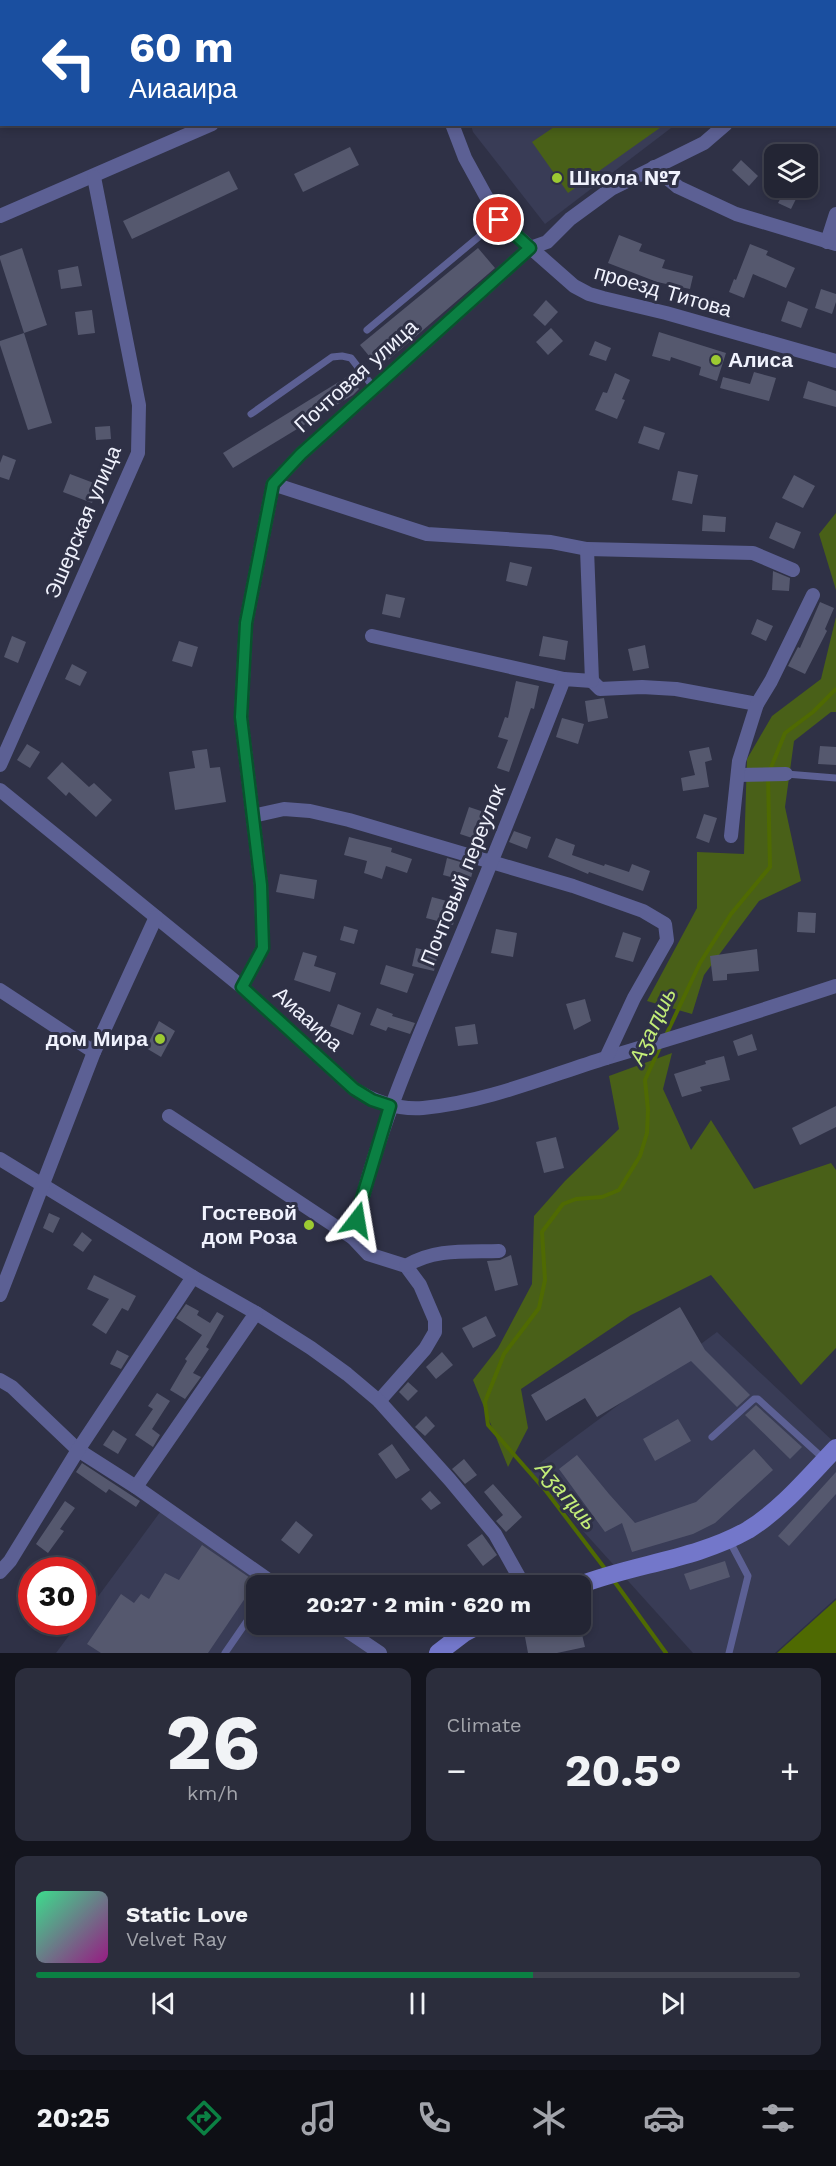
<!DOCTYPE html>
<meta charset="utf-8">
<style>
body{margin:0;font-family:"Work Sans",sans-serif;background:#2b2d3c;color:#f1f3f6;height:100vh;display:flex;flex-direction:column;font-size:22px;white-space:nowrap}
*{box-sizing:border-box;margin:0}
p{font-size:20px;color:#a3a5ac}
.icon{flex:none;width:33px;height:33px;fill:none;stroke:currentColor;stroke-width:2;stroke-linecap:round;stroke-linejoin:round}
.map{position:relative;height:1653px;overflow:hidden}
.details{display:flex;flex-direction:column;gap:15px;padding:15px;background:#13141d;flex:1}
.details>*{flex:none}
.guide{position:absolute;left:0px;top:0px;width:837px;height:126px;box-shadow:0 3px 9px #0003,0 0 0 2px #40424f;background:#1a4fa0;color:#fff;overflow:hidden}
.controls{position:absolute;left:764px;top:144px;display:grid;gap:12px}
.controls a{display:grid;place-items:center;width:54px;height:54px;border-radius:12px;background:#232534;box-shadow:0 3px 9px #0003,0 0 0 2px #40424f;font-size:30px}
.speed{position:absolute;left:18px;top:1557px;display:flex;gap:12px;font-size:30px;font-weight:700;text-align:center}
.speed>*{display:grid;place-content:center;width:78px;height:78px;border-radius:50%;background:#232534;box-shadow:0 3px 9px #0003,0 0 0 2px #40424f;line-height:1}
.speed .limit{border:9px solid #d22;background:#fff;color:#111}
.pin{position:absolute;display:grid;place-items:center;width:51px;height:51px;color:#fff;margin:-26px;border:3px solid #fff;border-radius:50%;box-shadow:0 2px 6px #0007}
.me{position:absolute;width:66px;margin:-33px;rotate:14deg;stroke-linejoin:round;filter:drop-shadow(0 0 4px #0008)}
.turn{display:flex;align-items:center;gap:21px;height:126px;padding:0 30px;font-size:27px}
.turn .icon{width:78px;height:78px;stroke-width:2.5}
.turn b{display:block;font-size:42px;line-height:51px}
.big{font-size:45px;font-weight:700;line-height:1.1}
.details .tile{flex:1;display:flex;flex-direction:column;justify-content:center;gap:9px;min-width:0;padding:0 21px;border-radius:12px;background:#2b2d3c}
.details .dial{align-items:center;gap:0}
.dial b{font-size:78px;line-height:1}
.song{display:flex;align-items:center;gap:18px}
.cover{width:72px;height:72px;border-radius:9px;background:linear-gradient(135deg,hsl(150 70% 55%),hsl(310 70% 35%))}
.played{height:6px;border-radius:3px;background:linear-gradient(90deg,#0b8043 65%,#40424f 65%)}
.keys{display:flex;justify-content:space-around;direction:ltr}
.heat{display:flex;justify-content:space-between;align-items:center;font-size:33px;direction:ltr}
.details .tiles{flex:1;display:grid;gap:15px;grid-template-columns:1fr 1fr}
.tile:last-child{grid-column:span 2}
.trip{position:absolute;left:246px;top:1575px;width:345px;height:60px;border-radius:12px;background:#232534;box-shadow:0 3px 9px #0003,0 0 0 2px #40424f;font-weight:700;line-height:60px;text-align:center}
.dock{display:flex;height:96px;justify-content:space-around;align-items:center;background:#0e0f15;color:#a3a5ac}
.dock .icon{width:42px;height:42px}
.dock .active{color:#0b8043}
.dock b{font-size:27px;color:#f1f3f6}
.map>svg:first-child{display:block}
</style>
<div class="map">
<svg width="836" height="1653" viewBox="0 0 836 1653">
<rect width="100%" height="100%" fill="#2f3146"/>
<g fill="#393c56">
<polygon points="471,125 675,125 545,224 473,132"/>
<polygon points="717,1332 836,1444 836,1598 775,1653 693,1653 529,1471"/>
<polygon points="166,1504 286,1585 256,1586 256,1624 343,1625 385,1653 56,1653 79,1622 82,1622 83,1617"/>
</g>
<g fill="#496018">
<polygon points="557,125 557,124 664,125 568,193 532,142"/>
<polygon points="836,513 836,590 819,534"/>
<polygon points="836,617 836,712 831,712 794,741 785,807 801,881 759,901 704,975 692,1014 647,1001 697,908 697,852 744,854 747,759 772,716 821,679"/>
<polygon points="672,1053 663,1089 691,1150 711,1120 754,1189 831,1163 836,1170 836,1348 801,1385 711,1275 631,1315 521,1389 528,1428 508,1467 473,1380 498,1348 532,1284 534,1216 565,1181 619,1129 609,1076"/>
</g>
<polygon fill="#4f6a02" points="836,1600 836,1653 777,1653"/>
<g fill="none" stroke-linecap="round" stroke-linejoin="round">
<g stroke="#4f6a02" stroke-width="4">
<polyline points="770,770 785,733 813,712 836,689"/>
<polyline points="666,1035 700,963 731,914 770,867 768,777"/>
<polyline points="606,1570 546,1491 488,1425 485,1402 504,1354 539,1308 545,1280 542,1232 563,1204 576,1199 602,1197 619,1190 640,1156 647,1133 648,1110 645,1080 661,1045"/>
<polyline points="614,1581 666,1653"/>
</g>
</g>
<g fill="#55586e">
<polygon points="350,147 359,165 303,192 294,174"/>
<polygon points="741,160 758,176 749,186 732,170"/>
<polygon points="229,171 238,189 132,239 123,221"/>
<polygon points="786,189 798,195 791,209 778,203"/>
<polygon points="619,235 642,244 639,251 665,260 662,268 693,276 690,289 657,282 608,263"/>
<polygon points="750,244 768,251 766,255 795,268 786,288 753,274 744,298 729,292 734,279 736,280"/>
<polygon points="22,248 47,325 24,333 0,259 0,256"/>
<polygon points="478,248 495,268 379,368 360,345"/>
<polygon points="78,266 82,286 61,289 58,270"/>
<polygon points="821,289 836,294 836,302 832,314 815,308"/>
<polygon points="546,300 558,312 545,326 533,315"/>
<polygon points="788,301 808,309 801,328 781,321"/>
<polygon points="92,310 95,333 78,335 75,312"/>
<polygon points="551,328 563,341 548,355 536,342"/>
<polygon points="659,332 726,353 717,381 699,375 701,367 671,357 670,361 652,356"/>
<polygon points="24,333 52,423 28,430 0,345 0,341"/>
<polygon points="595,341 611,348 606,361 589,355"/>
<polygon points="754,372 776,378 769,401 720,388 723,377 750,384"/>
<polygon points="615,373 630,380 622,399 625,400 617,419 595,410 603,392 607,393"/>
<polygon points="350,375 359,389 353,395 233,468 223,453"/>
<polygon points="808,381 836,391 836,407 803,398"/>
<polygon points="110,426 111,439 96,440 95,427"/>
<polygon points="644,426 665,433 659,450 638,443"/>
<polygon points="3,455 16,460 9,480 0,477 0,463"/>
<polygon points="678,471 698,475 692,504 672,500"/>
<polygon points="70,474 99,485 92,503 63,492"/>
<polygon points="794,475 815,486 803,508 782,498"/>
<polygon points="703,515 726,517 725,532 702,531"/>
<polygon points="776,522 801,532 794,549 769,538"/>
<polygon points="510,562 532,567 527,586 506,581"/>
<polygon points="773,571 790,578 789,591 772,590"/>
<polygon points="386,594 405,598 400,618 382,614"/>
<polygon points="820,602 834,608 825,629 827,631 805,674 788,666 798,647 800,648"/>
<polygon points="757,619 773,626 766,641 751,634"/>
<polygon points="12,636 26,642 18,663 4,657"/>
<polygon points="543,636 568,641 565,660 539,656"/>
<polygon points="179,641 198,647 192,667 172,661"/>
<polygon points="645,645 649,668 633,671 628,649"/>
<polygon points="72,664 87,672 80,686 65,679"/>
<polygon points="516,681 539,686 534,709 531,708 509,772 497,768 508,740 498,737 505,717 508,718"/>
<polygon points="604,698 608,718 588,722 585,701"/>
<polygon points="562,718 584,724 578,744 556,737"/>
<polygon points="27,744 40,752 30,768 17,760"/>
<polygon points="820,746 836,747 836,765 818,764"/>
<polygon points="709,747 712,760 705,762 709,787 683,791 681,778 695,775 689,751"/>
<polygon points="207,749 210,768 220,767 226,802 175,810 169,772 195,768 192,751"/>
<polygon points="62,762 89,787 94,783 112,800 96,817 69,792 66,796 47,778"/>
<polygon points="469,807 490,814 481,841 460,834"/>
<polygon points="704,814 717,818 709,843 696,838"/>
<polygon points="514,831 531,837 527,849 509,842"/>
<polygon points="349,837 392,848 391,852 412,859 407,873 386,866 382,879 364,873 367,861 344,855"/>
<polygon points="556,838 575,845 572,855 604,866 605,864 629,872 632,864 650,871 643,891 589,872 588,874 548,857"/>
<polygon points="447,858 474,866 470,882 443,875"/>
<polygon points="280,874 317,880 314,899 276,892"/>
<polygon points="432,897 458,904 453,925 426,918"/>
<polygon points="798,912 816,913 815,933 797,932"/>
<polygon points="344,926 358,930 354,944 340,940"/>
<polygon points="496,929 517,933 513,957 491,953"/>
<polygon points="623,932 641,938 633,962 615,957"/>
<polygon points="416,948 438,953 434,971 412,966"/>
<polygon points="757,949 759,971 727,974 727,980 713,981 710,956"/>
<polygon points="303,952 317,956 314,966 336,973 330,992 294,980"/>
<polygon points="386,965 414,974 407,993 380,984"/>
<polygon points="585,999 591,1021 574,1030 566,1004"/>
<polygon points="338,1004 361,1013 353,1035 330,1026"/>
<polygon points="377,1008 393,1014 392,1016 415,1023 410,1034 388,1027 386,1031 370,1025"/>
<polygon points="159,1021 175,1031 161,1057 146,1048"/>
<polygon points="475,1024 478,1044 458,1046 455,1027"/>
<polygon points="752,1034 757,1050 738,1056 733,1041"/>
<polygon points="724,1056 730,1080 700,1087 702,1091 682,1097 674,1074 706,1064 705,1061"/>
<polygon points="836,1106 836,1127 800,1145 792,1128"/>
<polygon points="556,1137 564,1168 544,1173 536,1142"/>
<polygon points="49,1213 60,1218 53,1233 43,1228"/>
<polygon points="82,1232 92,1240 83,1252 73,1245"/>
<polygon points="511,1255 518,1285 495,1291 487,1261 500,1260"/>
<polygon points="94,1275 136,1296 128,1311 122,1308 106,1334 92,1325 109,1299 87,1289"/>
<polygon points="186,1304 199,1311 197,1315 210,1323 217,1312 224,1316 206,1347 209,1349 193,1373 201,1377 185,1399 170,1390 187,1361 185,1359 202,1335 176,1318"/>
<polygon points="680,1307 705,1350 750,1395 737,1407 691,1361 597,1417 585,1398 546,1421 531,1395"/>
<polygon points="486,1316 496,1336 473,1348 462,1328"/>
<polygon points="117,1350 129,1356 121,1369 110,1364"/>
<polygon points="442,1352 453,1365 436,1379 426,1367"/>
<polygon points="408,1382 418,1391 408,1401 399,1392"/>
<polygon points="157,1393 170,1401 152,1429 160,1435 153,1447 135,1435 153,1409 148,1406"/>
<polygon points="756,1405 802,1447 790,1459 745,1415"/>
<polygon points="426,1416 435,1426 425,1436 415,1427"/>
<polygon points="678,1419 691,1441 655,1461 643,1439"/>
<polygon points="113,1430 127,1439 118,1454 103,1445"/>
<polygon points="392,1444 410,1470 396,1479 378,1454"/>
<polygon points="754,1449 773,1470 715,1523 693,1534 632,1552 622,1523 605,1532 559,1469 577,1455 609,1494 635,1523 696,1502"/>
<polygon points="464,1459 477,1475 465,1484 452,1469"/>
<polygon points="82,1463 140,1501 136,1507 109,1489 106,1493 76,1472"/>
<polygon points="836,1472 836,1494 789,1546 778,1536"/>
<polygon points="493,1484 522,1517 506,1532 496,1521 503,1515 484,1492"/>
<polygon points="430,1491 441,1503 431,1510 421,1499"/>
<polygon points="65,1501 75,1508 60,1529 64,1531 48,1553 36,1544"/>
<polygon points="296,1521 313,1535 299,1554 281,1540"/>
<polygon points="482,1534 497,1555 483,1566 467,1545"/>
<polygon points="202,1545 256,1582 208,1653 101,1653 87,1644 121,1594 134,1603 141,1594 149,1599 165,1573 179,1580"/>
<polygon points="725,1561 730,1577 690,1590 684,1574"/>
<polygon points="580,1626 585,1647 557,1653 528,1653 525,1637"/>
</g>
<g fill="none" stroke-linecap="round" stroke-linejoin="round">
<g stroke="#5c6094" stroke-width="7">
<polyline points="0,99 2,98"/>
<polyline points="367,330 499,220"/>
<polyline points="251,414 332,357 342,356 351,358 374,388"/>
<polyline points="786,774 836,778"/>
<polyline points="712,1437 754,1399 758,1399 825,1460"/>
<polyline points="225,1653 256,1608"/>
<polyline points="729,1653 748,1576 729,1540"/>
</g>
<g stroke="#5c6094" stroke-width="14">
<polyline points="406,0 407,2"/>
<polyline points="490,2 492,0"/>
<polyline points="794,2 795,0"/>
<polyline points="452,124 465,158 499,220 574,286 589,294 603,298 666,313 836,361"/>
<polyline points="654,167 678,187 736,214 836,244"/>
<polyline points="0,216 212,124"/>
<polyline points="827,242 836,214"/>
<polyline points="273,484 427,534 551,542 587,549 753,553 793,570"/>
<polyline points="372,636 564,679"/>
<polyline points="592,681 600,689 642,687 676,689 757,704"/>
<polyline points="0,765 138,453 139,405 94,177"/>
<polyline points="738,775 786,774"/>
<path d="M0,790L242,987L354,1089C375,1102 397,1110 423,1108C487,1102 545,1077 606,1058C683,1035 760,1011 836,986"/>
<polyline points="253,816 284,809 310,811 349,820 573,886 643,911 665,924 667,940 634,998 606,1058"/>
<polyline points="731,836 739,761 757,704 771,681 813,595"/>
<polyline points="242,987 263,948 261,885 241,717 246,623 273,484 301,454 530,248 547,242 570,219 611,189 704,143 726,124"/>
<polyline points="0,990 94,1052"/>
<polyline points="169,1116 353,1238 368,1254 406,1266 420,1285 435,1320 435,1332 425,1349 379,1401"/>
<polyline points="0,1159 193,1277 256,1313 311,1348 347,1374 379,1401 450,1480 495,1534 524,1586"/>
<path d="M353,1238C374,1137 416,1043 456,948C493,859 529,769 564,679L592,681L587,549"/>
<path d="M406,1266C434,1248 468,1252 499,1251"/>
<polyline points="0,1295 94,1052 156,917"/>
<polyline points="0,1380 12,1387 78,1450 136,1487 277,1586"/>
<polyline points="136,1487 256,1313"/>
<polyline points="0,1572 10,1561 78,1450 193,1277"/>
<polyline points="337,1624 380,1653"/>
</g>
<g stroke="#7377ca" stroke-width="18">
<path d="M577,1586C632,1564 695,1560 748,1530C782,1509 809,1476 836,1448"/>
<polyline points="438,1653 464,1633 481,1624"/>
</g>
</g>
<g fill="none" stroke-linecap="round" stroke-linejoin="round">
<g stroke="#07532c" stroke-width="15">
<polyline id="route" points="357,1220 361,1202 390,1106 372,1100 354,1089 242,987 263,948 261,885 241,717 246,623 273,484 301,454 530,248 499,220"/>
</g>
<use href="#route" stroke="#0b8043" stroke-width="10"/>
</g>
<g fill="#9cca32" stroke="#2f3146" stroke-width="2">
<circle cx="557" cy="178" r="6"/>
<circle cx="716" cy="360" r="6"/>
<circle cx="160" cy="1039" r="6"/>
<circle cx="309" cy="1225" r="6"/>
</g>
<g text-anchor="middle" stroke-width="6" stroke-linejoin="round" paint-order="stroke">
<g font-size="21" font-weight="bold" fill="#f0f2fd" stroke="#2f3146" text-anchor="start">
<text x="569" y="185">Школа №7</text>
<text x="728" y="367">Алиса</text>
<text x="148" y="1046" text-anchor="end">дом Мира</text>
<text x="297" y="1220" text-anchor="end">Гостевой<tspan x="297" dy="24">дом Роза</tspan></text>
</g>
<g font-size="21" fill="#f0f2fd" stroke="#2f3146">
<text transform="translate(663 291) rotate(16)" y="7">проезд Титова</text>
<text transform="translate(356 376) rotate(-42)" y="7">Почтовая улица</text>
<text transform="translate(83 522) rotate(-67)" y="7">Эшерская улица</text>
<text transform="translate(463 875) rotate(-68)" y="7">Почтовый переулок</text>
<text transform="translate(308 1019) rotate(42)" y="7">Аиааира</text>
</g>
<g font-size="22" font-style="italic" fill="#c3ed78" stroke="#2f3146">
<text transform="translate(652 1026) rotate(-65)" y="8">Аӡаԥшь</text>
<text transform="translate(567 1495) rotate(50)" y="8">Аӡаԥшь</text>
</g>
</g>
</svg>
<div class="controls">
<a><svg class="icon" aria-label="layers" viewBox="0 0 24 24"><path d="M12 4l9 5-9 5-9-5zM3 14l9 5 9-5"/></svg></a>
</div>
<div class="speed"><div class="limit">30</div></div>
<div class="pin" style="left:499px;top:220px;background:#d93025"><svg class="icon" aria-label="arrive" viewBox="0 0 24 24"><path d="M6 21V4h12l-3 4 3 4H6"/></svg></div>
<svg class="me" style="left:357px;top:1220px" viewBox="-20 -20 40 40"><path d="M0-17L14 15 0 8-14 15z" fill="#0b8043" stroke="#fff" stroke-width="4"/></svg>
<div class="trip">20:27 · 2 min · 620 m</div>
<div class="guide">
<div class="turn"><svg class="icon" aria-label="left" viewBox="0 0 24 24"><path d="M17 20v-9H6M10 6l-5 5 5 5"/></svg><div><b>60 m</b>Аиааира</div></div>
</div>
</div>
<section class="details">
<div class="tiles">
<div class="tile dial"><b>26</b><p>km/h</p></div>
<div class="tile"><p>Climate</p>
<div class="heat"><a>−</a><b class="big">20.5°</b><a>+</a></div>
</div>
<div class="tile">
<div class="song"><i class="cover"></i><div><b>Static Love</b><p>Velvet Ray</p></div></div>
<div class="played"></div>
<div class="keys"><svg class="icon" aria-label="previous" viewBox="0 0 24 24"><path d="M18 5L8 12l10 7zM5 5v14"/></svg><svg class="icon" aria-label="pause" viewBox="0 0 24 24"><path d="M8 5v14M16 5v14"/></svg><svg class="icon" aria-label="next" viewBox="0 0 24 24"><path d="M6 5l10 7-10 7zM19 5v14"/></svg></div>
</div>
</div>
</section>
<nav class="dock">
<b>20:25</b>
<svg class="icon active" aria-label="directions" viewBox="0 0 24 24"><path d="M12 3l9 9-9 9-9-9zM9 14v-3h6M13 9l2 2-2 2"/></svg>
<svg class="icon" aria-label="music" viewBox="0 0 24 24"><path d="M9 18V5l10-2v13"/><circle cx="6" cy="18" r="3"/><circle cx="16" cy="16" r="3"/></svg>
<svg class="icon" aria-label="phone" viewBox="0 0 24 24"><path d="M5 4h4l2 5-3 2q2 4 5 5l2-3 5 2v4C11 20 4 13 5 4z"/></svg>
<svg class="icon" aria-label="climate" viewBox="0 0 24 24"><path d="M12 3v18M4 7l16 10M4 17L20 7"/></svg>
<svg class="icon" aria-label="car" viewBox="0 0 24 24"><path d="M5 17H2v-5l4-1 3-4h7l3 4 3 1v5h-3M9 17h6M6 11h13"/><circle cx="7" cy="17" r="2"/><circle cx="17" cy="17" r="2"/></svg>
<svg class="icon" aria-label="filters" viewBox="0 0 24 24"><path d="M4 7h16M4 17h16"/><circle cx="9" cy="7" r="2"/><circle cx="15" cy="17" r="2"/></svg>
</nav>
